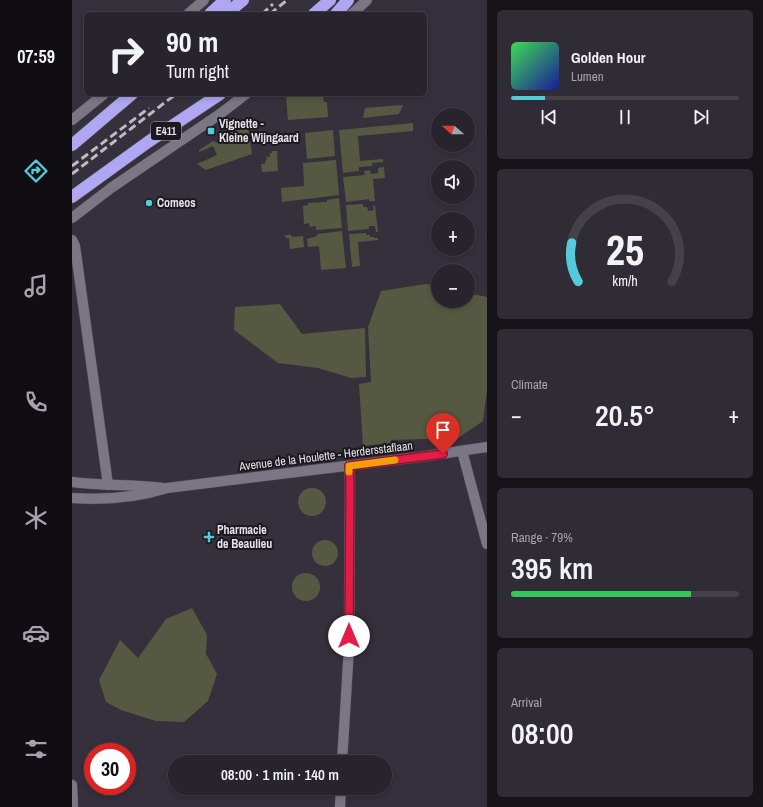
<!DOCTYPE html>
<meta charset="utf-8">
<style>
body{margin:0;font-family:"Archivo Narrow",sans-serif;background:#302c35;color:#f1f3f6;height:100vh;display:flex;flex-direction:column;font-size:15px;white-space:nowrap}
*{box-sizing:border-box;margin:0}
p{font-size:13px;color:#a5a4aa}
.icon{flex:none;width:22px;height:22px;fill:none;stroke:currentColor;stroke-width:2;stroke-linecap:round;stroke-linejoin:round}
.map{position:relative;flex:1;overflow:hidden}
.sheet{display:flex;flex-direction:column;gap:10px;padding:10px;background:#161419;width:276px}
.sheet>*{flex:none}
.hud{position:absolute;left:12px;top:12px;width:343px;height:84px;border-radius:6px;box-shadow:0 2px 6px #0003,0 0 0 1px #444149;background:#28242d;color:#f1f3f6;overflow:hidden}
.needle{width:26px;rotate:290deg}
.fabs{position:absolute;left:359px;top:108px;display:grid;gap:8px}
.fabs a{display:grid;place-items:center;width:44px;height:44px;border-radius:50%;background:#28242d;box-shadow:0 2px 6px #0003,0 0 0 1px #444149;font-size:20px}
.speed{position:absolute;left:12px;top:743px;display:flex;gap:8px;font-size:20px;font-weight:700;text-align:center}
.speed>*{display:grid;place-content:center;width:52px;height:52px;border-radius:50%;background:#28242d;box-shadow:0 2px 6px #0003,0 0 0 1px #444149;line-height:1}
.speed .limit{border:6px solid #d22;background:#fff;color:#111}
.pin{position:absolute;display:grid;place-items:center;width:34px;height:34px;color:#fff;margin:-41px -17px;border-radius:50% 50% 50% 0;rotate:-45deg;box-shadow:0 0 4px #0007}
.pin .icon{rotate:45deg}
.me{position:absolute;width:44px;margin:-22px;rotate:0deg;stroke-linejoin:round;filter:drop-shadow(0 0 3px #0008)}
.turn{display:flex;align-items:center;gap:14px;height:84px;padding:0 16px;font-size:18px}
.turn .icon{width:52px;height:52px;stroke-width:2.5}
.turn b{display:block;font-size:28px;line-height:34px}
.big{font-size:30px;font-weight:600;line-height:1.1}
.sheet .card{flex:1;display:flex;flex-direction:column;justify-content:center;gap:6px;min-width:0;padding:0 14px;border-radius:6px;background:#302c35}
.sheet .dial{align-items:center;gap:0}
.dial svg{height:104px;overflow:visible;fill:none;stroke:#444149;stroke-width:7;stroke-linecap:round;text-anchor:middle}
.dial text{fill:#f1f3f6;stroke:none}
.song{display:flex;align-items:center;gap:12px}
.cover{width:48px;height:48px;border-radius:6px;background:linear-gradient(135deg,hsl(130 70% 55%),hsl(240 70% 35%))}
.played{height:4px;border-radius:2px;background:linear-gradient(90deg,#53cbdb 15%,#444149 15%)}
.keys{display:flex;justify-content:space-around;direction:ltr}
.heat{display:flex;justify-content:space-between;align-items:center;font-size:22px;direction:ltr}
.charge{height:6px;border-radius:3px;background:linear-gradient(90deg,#34c759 79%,#444149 0)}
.trip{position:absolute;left:96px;top:755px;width:224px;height:40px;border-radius:20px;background:#28242d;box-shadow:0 2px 6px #0003,0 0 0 1px #444149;font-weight:600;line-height:40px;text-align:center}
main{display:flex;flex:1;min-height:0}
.tab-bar{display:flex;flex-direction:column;width:72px;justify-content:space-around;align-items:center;background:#100e12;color:#a5a4aa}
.tab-bar .icon{width:28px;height:28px}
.tab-bar .on{color:#53cbdb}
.tab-bar b{font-size:18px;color:#f1f3f6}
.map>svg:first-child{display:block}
</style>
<main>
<nav class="tab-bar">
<b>07:59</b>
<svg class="icon on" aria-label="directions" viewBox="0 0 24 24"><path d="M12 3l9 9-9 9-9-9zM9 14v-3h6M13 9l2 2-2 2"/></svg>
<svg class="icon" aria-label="music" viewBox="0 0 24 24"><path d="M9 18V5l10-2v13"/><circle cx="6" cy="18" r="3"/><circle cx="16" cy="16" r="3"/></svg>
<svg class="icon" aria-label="phone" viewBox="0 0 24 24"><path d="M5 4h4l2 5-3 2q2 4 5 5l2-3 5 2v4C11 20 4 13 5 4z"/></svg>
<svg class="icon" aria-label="climate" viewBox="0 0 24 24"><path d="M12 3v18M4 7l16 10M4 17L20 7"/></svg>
<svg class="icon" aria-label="car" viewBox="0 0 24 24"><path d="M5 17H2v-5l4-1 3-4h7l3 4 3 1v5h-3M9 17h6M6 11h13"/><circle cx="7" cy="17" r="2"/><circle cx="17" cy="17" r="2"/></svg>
<svg class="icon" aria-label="filters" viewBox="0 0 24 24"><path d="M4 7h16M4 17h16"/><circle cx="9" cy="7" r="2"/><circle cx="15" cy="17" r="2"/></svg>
</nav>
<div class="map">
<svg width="415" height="807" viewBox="0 0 415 807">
<rect width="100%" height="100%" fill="#35303c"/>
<g fill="#565941">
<polygon points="218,94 251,94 252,102 255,102 256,117 216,120 214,96 218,96"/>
<polygon points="331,105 327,114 291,118 293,108"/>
<polygon points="174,118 175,120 180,154 134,170 125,164 145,155 141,146 127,152 127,150 141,141 146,143 160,134 158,129"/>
<polygon points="341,123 341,131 286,136 288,161 311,159 311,162 300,163 300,166 287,167 287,171 271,173 267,130"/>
<polygon points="261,130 263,156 235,159 233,133"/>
<polygon points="200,151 205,151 206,171 190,172 189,164 193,164 193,161 195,160 194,157 198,157 198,153 200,153"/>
<polygon points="264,160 267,195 210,202 209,188 232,186 231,163"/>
<polygon points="312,167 313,178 301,179 303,201 297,201 297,199 274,202 271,177 293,175 292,171 298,170 299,174 306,173 306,168"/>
<polygon points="267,198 270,228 244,230 244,226 238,227 237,223 232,224 231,206 236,205 236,203 255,202 255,200"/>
<polygon points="291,204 291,207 295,207 296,211 302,210 301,206 303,206 306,232 304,232 303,226 297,226 297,229 276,231 274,205"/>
<polygon points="270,231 274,268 249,270 247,246 236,247 235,239 245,236 245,234"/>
<polygon points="294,233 294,235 298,235 298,237 302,237 302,238 306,238 306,240 286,242 288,266 280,267 277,234"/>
<polygon points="213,235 219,235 220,237 231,236 232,247 218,249 217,238 214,238"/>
<polygon points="354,284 366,286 366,301 396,301 396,293 415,297 415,391 411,421 386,438 319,440 319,443 291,446 287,384 299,382 296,327 309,291"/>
<polygon points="208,304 230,334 293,328 294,377 279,378 246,368 206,363 162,330 163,307"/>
<circle cx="240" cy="502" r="14"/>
<circle cx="253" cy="553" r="13"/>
<circle cx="234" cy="587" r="14"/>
<polygon points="120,608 135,635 134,654 145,674 136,701 112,722 84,721 49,710 34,702 27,680 48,640 66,658 94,619"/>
</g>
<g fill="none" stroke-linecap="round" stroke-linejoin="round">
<g stroke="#514d57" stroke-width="11">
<g id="minor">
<polyline points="116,14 132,0"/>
<polyline points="280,14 295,0"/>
<polyline points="0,120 32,94"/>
<polyline points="0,218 39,188 148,114 174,94"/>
<polyline points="0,240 3,246 36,485"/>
<polyline points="390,451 415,544"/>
<path d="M0,482C30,486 61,484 91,488"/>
<path d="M0,498C32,500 64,498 95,488L355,456L415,447"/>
<polyline points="270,762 277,647 278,480 277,466"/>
<polyline points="0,785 1,807"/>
<polyline points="268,807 269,788"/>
</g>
</g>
<g stroke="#514d57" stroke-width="13">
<g id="highway">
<polyline points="138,14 153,0"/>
<polyline points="154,14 171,0"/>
<polyline points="242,14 258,0"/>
<polyline points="264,14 276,0"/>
<polyline points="0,145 60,94"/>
<polyline points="0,197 76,142 148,94"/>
</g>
</g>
<use href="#minor" stroke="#7c7684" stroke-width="10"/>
<use href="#highway" stroke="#afa7f1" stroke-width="12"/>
<g stroke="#bdbac3" stroke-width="3" stroke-dasharray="8 4" stroke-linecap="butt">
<polyline points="190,14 201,4"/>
<polyline points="198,14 215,0"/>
<polyline points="0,166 77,108"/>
<polyline points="0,174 104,94"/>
</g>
</g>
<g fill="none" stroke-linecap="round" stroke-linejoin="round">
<g stroke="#92132f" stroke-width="10">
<polyline id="route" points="277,636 278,480 277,466 371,454"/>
</g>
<use href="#route" stroke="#e11d48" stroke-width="7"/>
<polyline stroke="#f59e0b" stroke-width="7" points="277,472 277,466 323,460"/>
</g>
<g fill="#53cbdb" stroke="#1b191f" stroke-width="1.5">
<rect x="135" y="127" width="8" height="8" rx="2"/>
<circle cx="77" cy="203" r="4"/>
<path d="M135 531h4v4h4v4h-4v4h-4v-4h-4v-4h4z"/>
</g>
<g text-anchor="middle" stroke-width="4" stroke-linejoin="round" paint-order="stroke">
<rect fill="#1b191f" stroke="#a8a6ad" stroke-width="1" x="79" y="122" width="30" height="18" rx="3"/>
<g font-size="11" font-weight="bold" fill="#e5e2ea">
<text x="94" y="135">E411</text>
</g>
<g font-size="12" font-weight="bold" fill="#e5e2ea" stroke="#1b191f" text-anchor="start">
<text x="147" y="128">Vignette -<tspan x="147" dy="14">Kleine Wijngaard</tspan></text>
<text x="85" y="207">Comeos</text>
<text x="145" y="534">Pharmacie<tspan x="145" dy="14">de Beaulieu</tspan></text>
</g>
<g font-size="12" fill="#e5e2ea" stroke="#1b191f">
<text transform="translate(254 456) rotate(-7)" y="4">Avenue de la Houlette - Herdersstaflaan</text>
</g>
</g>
</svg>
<div class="fabs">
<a><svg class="needle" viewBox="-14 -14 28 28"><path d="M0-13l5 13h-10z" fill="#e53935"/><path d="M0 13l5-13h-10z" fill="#a5a4aa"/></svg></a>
<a><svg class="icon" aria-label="sound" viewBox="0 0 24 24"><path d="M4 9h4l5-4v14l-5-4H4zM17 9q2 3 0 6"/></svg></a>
<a>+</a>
<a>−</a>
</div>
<div class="speed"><div class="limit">30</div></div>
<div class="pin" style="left:371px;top:454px;background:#d93025"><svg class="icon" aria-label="arrive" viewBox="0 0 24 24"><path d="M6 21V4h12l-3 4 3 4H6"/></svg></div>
<svg class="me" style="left:277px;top:636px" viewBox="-20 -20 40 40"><circle r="19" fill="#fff"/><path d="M0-13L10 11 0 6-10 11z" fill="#e11d48"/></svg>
<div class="trip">08:00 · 1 min · 140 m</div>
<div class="hud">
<div class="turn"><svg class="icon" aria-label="right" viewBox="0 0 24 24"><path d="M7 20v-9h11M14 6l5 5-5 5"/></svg><div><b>90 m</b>Turn right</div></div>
</div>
</div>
<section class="sheet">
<div class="card">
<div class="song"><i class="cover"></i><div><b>Golden Hour</b><p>Lumen</p></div></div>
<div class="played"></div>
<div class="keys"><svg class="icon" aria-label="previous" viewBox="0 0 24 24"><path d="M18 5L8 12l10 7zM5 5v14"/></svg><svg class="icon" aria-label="pause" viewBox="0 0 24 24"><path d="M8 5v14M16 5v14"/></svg><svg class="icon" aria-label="next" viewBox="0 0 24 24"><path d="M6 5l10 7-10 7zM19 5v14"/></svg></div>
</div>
<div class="card dial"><svg viewBox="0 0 100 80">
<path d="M14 69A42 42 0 1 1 86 69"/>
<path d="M14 69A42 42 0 0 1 9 39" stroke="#53cbdb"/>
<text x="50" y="56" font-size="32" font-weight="700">25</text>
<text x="50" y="72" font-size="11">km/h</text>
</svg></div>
<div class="card"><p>Climate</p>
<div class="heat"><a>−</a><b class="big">20.5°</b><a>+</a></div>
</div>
<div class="card"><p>Range · 79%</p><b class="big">395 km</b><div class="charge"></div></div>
<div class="card"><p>Arrival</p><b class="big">08:00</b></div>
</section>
</main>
